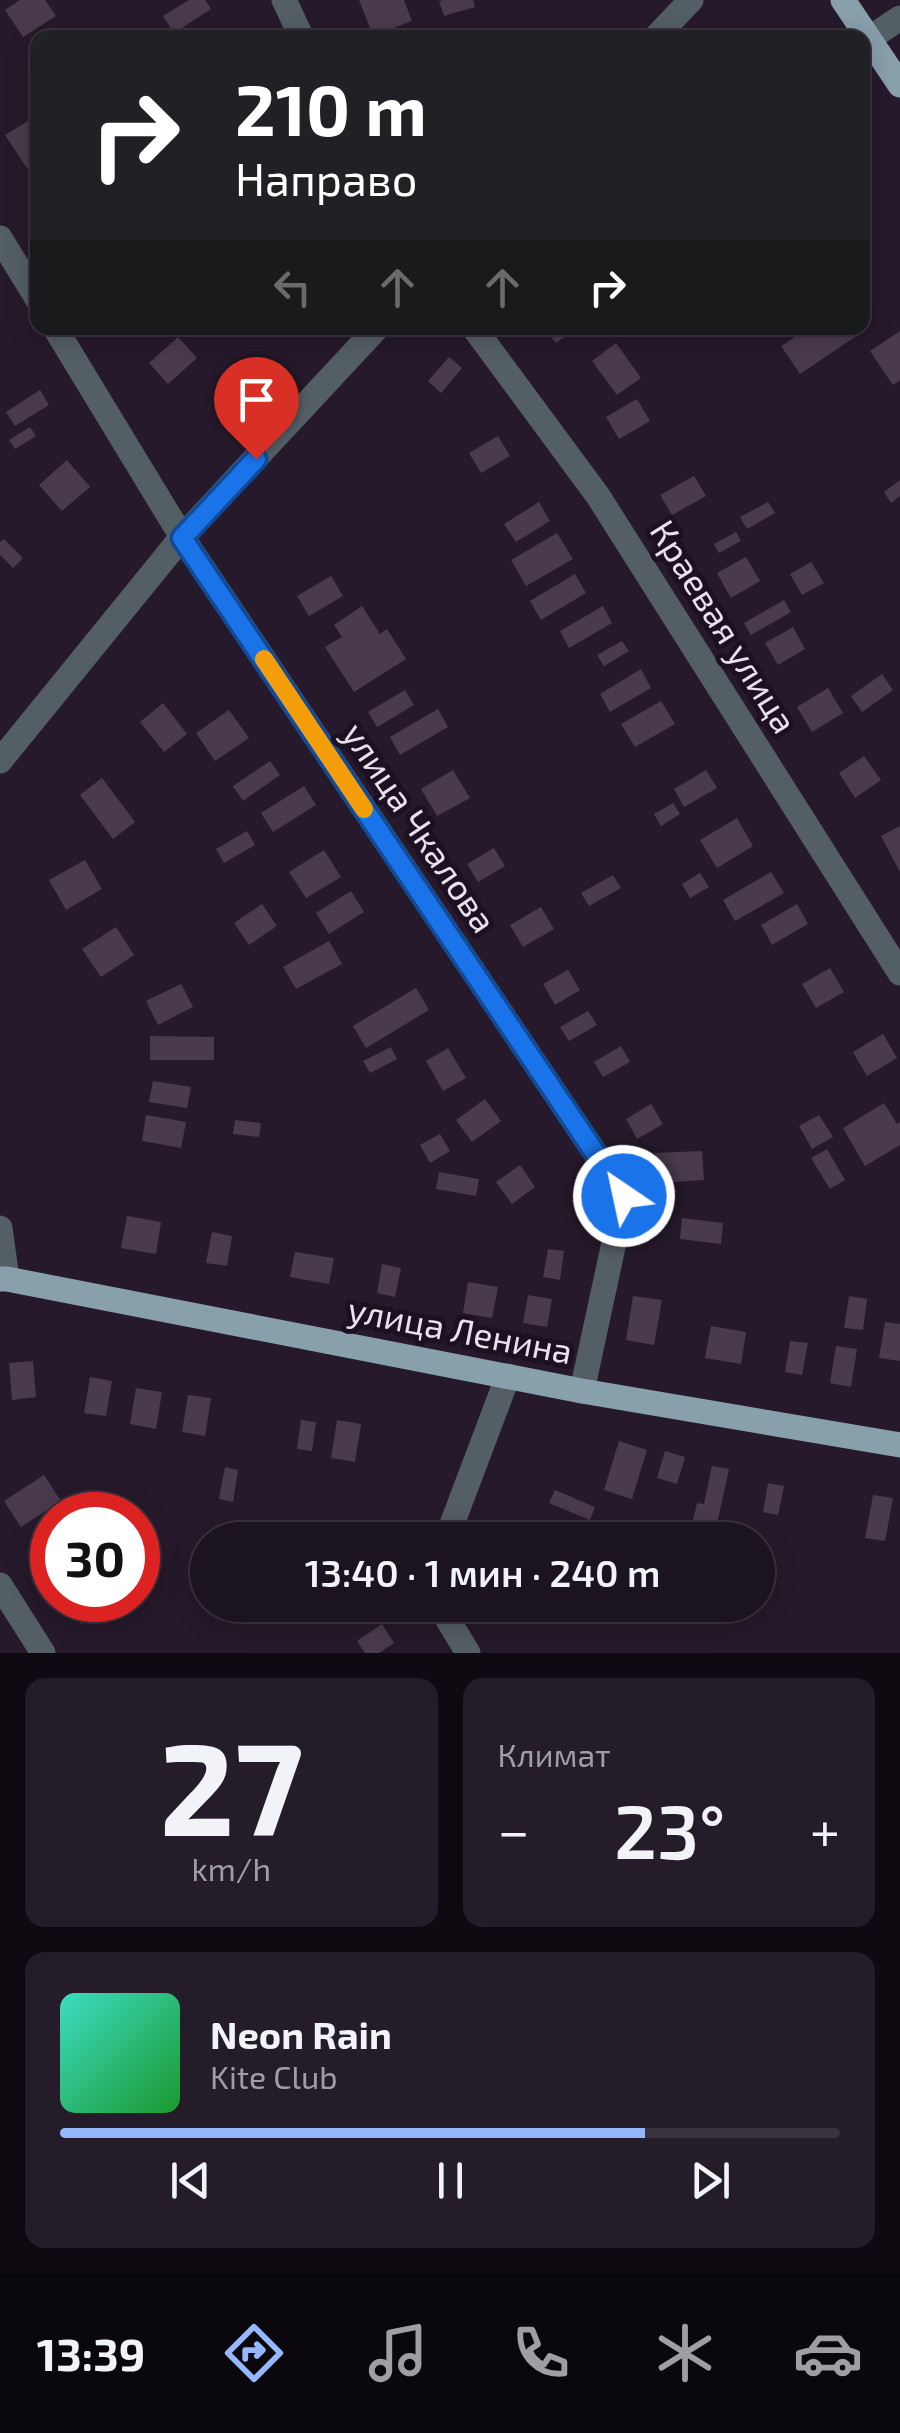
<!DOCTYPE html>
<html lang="ru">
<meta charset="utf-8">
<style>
body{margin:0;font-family:"Exo 2",sans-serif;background:#251c29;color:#f1f3f6;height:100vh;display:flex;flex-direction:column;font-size:38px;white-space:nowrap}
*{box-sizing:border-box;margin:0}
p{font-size:32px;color:#a09ea5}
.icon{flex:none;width:55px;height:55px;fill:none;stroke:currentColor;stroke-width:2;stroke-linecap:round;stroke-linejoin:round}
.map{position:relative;height:1653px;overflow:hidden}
.side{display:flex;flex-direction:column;gap:25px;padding:25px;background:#0f0a12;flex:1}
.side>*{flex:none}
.top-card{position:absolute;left:30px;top:30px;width:840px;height:305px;border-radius:20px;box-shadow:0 5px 25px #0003,0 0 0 2px #3a323e;background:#202124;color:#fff;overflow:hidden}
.speed{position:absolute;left:30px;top:1492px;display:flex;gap:20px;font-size:50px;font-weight:700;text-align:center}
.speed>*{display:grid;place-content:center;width:130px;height:130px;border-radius:50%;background:#1c1320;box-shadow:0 5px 25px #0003,0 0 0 2px #3a323e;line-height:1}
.speed .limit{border:15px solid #d22;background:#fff;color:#111}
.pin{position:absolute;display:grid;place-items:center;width:85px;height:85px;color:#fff;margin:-102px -42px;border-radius:50% 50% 50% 0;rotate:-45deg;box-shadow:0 0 10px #0007}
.pin .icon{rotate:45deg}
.me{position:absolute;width:110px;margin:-55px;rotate:326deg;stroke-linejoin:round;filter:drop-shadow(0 0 8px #0008)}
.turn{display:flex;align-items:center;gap:35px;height:210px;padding:0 40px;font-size:45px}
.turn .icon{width:130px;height:130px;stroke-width:2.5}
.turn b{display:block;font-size:70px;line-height:85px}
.lanes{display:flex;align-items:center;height:95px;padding:0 40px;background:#0003;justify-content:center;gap:50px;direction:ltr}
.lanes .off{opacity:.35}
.big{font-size:75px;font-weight:600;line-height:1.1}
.side .card{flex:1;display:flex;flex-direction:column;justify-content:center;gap:15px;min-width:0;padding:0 35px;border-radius:20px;background:#251c29}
.side .dial{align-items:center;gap:0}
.dial b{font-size:130px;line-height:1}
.song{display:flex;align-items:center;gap:30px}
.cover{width:120px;height:120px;border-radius:15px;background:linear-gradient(135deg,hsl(170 70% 55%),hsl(130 70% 35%))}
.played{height:10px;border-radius:5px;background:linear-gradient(90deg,#95b7fd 75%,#3a323e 75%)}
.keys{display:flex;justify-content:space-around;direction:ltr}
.heat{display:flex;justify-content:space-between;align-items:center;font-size:55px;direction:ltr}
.side .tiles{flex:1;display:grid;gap:25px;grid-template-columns:1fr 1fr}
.card:last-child{grid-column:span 2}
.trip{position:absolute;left:190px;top:1522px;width:585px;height:100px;border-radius:50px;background:#1c1320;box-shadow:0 5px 25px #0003,0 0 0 2px #3a323e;font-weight:600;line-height:100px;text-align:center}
.menu{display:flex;height:160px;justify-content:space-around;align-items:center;background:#0b080d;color:#a09ea5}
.menu .icon{width:70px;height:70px}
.menu .on{color:#95b7fd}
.menu b{font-size:45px;color:#f1f3f6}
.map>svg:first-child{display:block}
</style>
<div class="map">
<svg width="900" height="1653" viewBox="0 0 900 1653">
<rect width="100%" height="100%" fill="#26192b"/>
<g fill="#4a3a4d">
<polygon points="20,0 45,0 56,16 23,37 5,10"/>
<polygon points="189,0 205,0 211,9 174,33 163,16"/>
<polygon points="359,0 404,0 412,21 373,36"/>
<polygon points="444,0 473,0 475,7 444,16 439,1"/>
<polygon points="38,115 38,161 27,168 5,135"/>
<polygon points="544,328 576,328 556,343"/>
<polygon points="809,328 861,328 864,331 800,374 781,346"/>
<polygon points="900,331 900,380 893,385 870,351"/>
<polygon points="178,337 197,358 168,384 149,363"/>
<polygon points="616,343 641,378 617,395 592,361"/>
<polygon points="449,357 462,368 441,393 428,381"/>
<polygon points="40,390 49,405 15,426 6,412"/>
<polygon points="637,399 650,421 619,439 606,417"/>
<polygon points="30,427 36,436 15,449 9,440"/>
<polygon points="498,436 510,456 481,473 469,453"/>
<polygon points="67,460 90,487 62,511 39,485"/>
<polygon points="694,476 706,496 672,515 660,495"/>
<polygon points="900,480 900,496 891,503 884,492"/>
<polygon points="539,502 550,521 516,542 504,524"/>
<polygon points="768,502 775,513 747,529 740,517"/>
<polygon points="736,532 741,541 719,553 714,544"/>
<polygon points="557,533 573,559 526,586 511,560"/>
<polygon points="4,539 23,558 13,568 0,555 0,542"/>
<polygon points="746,557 760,581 731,598 717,573"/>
<polygon points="811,562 824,583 802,595 790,574"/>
<polygon points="575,574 586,593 541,620 530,601"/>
<polygon points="331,576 343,596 309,616 297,596"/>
<polygon points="784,600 791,612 751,635 744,623"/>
<polygon points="362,606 380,634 387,629 406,659 354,692 325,647 342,637 334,625"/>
<polygon points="603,606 612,623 569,648 560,631"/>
<polygon points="793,627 805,649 778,665 765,643"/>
<polygon points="622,641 629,651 604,666 597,655"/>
<polygon points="641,669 651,688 610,712 600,694"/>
<polygon points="882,674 893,690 862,712 851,696"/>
<polygon points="828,688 843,713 812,732 797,707"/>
<polygon points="405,690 414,705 377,727 368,712"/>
<polygon points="661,701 675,724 635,747 621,724"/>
<polygon points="163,703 187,734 164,752 140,722"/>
<polygon points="438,709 448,727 400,755 390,737"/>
<polygon points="229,710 249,738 215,761 196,733"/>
<polygon points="864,756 881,780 855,798 839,773"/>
<polygon points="270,761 280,775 243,801 233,786"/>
<polygon points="453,770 470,798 437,816 421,789"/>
<polygon points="706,770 717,788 684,807 674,789"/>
<polygon points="102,778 135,822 113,839 80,795"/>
<polygon points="304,786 316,805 273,832 261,813"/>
<polygon points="673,803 680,814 661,826 654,814"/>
<polygon points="737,818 753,846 717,868 700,840"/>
<polygon points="900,826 900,872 881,836"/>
<polygon points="247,831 255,845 224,863 216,849"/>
<polygon points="494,848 505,866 478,882 467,864"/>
<polygon points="324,850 341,877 306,898 289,872"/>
<polygon points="85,860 102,889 66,910 49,880"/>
<polygon points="771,872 784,893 735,921 723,900"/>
<polygon points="700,873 709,887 690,898 682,884"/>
<polygon points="613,875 621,888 589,906 581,893"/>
<polygon points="351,891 364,912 329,934 316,913"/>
<polygon points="262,904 277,926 249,945 234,923"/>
<polygon points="797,904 808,924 772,945 761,925"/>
<polygon points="541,907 554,929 523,947 510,925"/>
<polygon points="116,927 134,955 101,977 82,949"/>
<polygon points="329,941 342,964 296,989 283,967"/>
<polygon points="830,968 844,992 816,1008 802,984"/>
<polygon points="568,970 580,990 555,1005 543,984"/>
<polygon points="181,984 193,1007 158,1025 146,1001"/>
<polygon points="416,988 429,1010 366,1048 353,1026"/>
<polygon points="588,1011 597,1025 569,1041 560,1027"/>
<polygon points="883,1034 897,1058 867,1076 853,1052"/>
<polygon points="150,1036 214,1037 214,1060 150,1060"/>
<polygon points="621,1046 630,1062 603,1077 594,1062"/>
<polygon points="391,1047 397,1059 370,1073 363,1061"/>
<polygon points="448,1048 466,1078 443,1091 426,1061"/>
<polygon points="153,1081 191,1087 187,1108 149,1102"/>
<polygon points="485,1099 501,1121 472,1142 456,1120"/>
<polygon points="884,1103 897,1124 900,1122 900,1145 865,1166 843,1128"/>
<polygon points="651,1104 663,1124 637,1139 626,1119"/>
<polygon points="146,1115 186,1122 181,1148 142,1141"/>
<polygon points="819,1115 833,1137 812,1149 799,1126"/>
<polygon points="235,1120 261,1123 259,1137 233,1134"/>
<polygon points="440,1134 450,1151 430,1163 420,1145"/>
<polygon points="827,1149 845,1180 830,1189 811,1158"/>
<polygon points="702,1151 704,1180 657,1183 655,1153"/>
<polygon points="520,1165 535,1187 512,1204 496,1182"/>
<polygon points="439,1172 479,1179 476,1196 436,1189"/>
<polygon points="127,1216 161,1222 156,1254 121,1248"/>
<polygon points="682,1218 723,1223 721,1244 680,1239"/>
<polygon points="212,1232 232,1236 227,1266 206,1263"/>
<polygon points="548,1249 564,1251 560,1280 543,1277"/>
<polygon points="295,1252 334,1258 329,1284 290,1277"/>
<polygon points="382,1264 401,1268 395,1297 377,1293"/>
<polygon points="468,1282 498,1287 492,1318 463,1313"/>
<polygon points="528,1295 552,1299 547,1327 523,1323"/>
<polygon points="633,1296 662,1300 654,1345 626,1340"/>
<polygon points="849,1296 867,1299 863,1330 844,1328"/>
<polygon points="885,1322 900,1324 900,1361 879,1358"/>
<polygon points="711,1326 746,1332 741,1364 705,1358"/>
<polygon points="790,1341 808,1343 802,1375 785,1372"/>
<polygon points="836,1346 857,1349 851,1387 830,1383"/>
<polygon points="33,1361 36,1397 12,1400 9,1363"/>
<polygon points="90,1377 112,1381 106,1416 84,1413"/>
<polygon points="136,1388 162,1392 156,1429 130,1424"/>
<polygon points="188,1395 211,1398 205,1436 182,1432"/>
<polygon points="301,1420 316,1422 312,1451 297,1449"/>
<polygon points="337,1420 361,1424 355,1462 331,1458"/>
<polygon points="619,1441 647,1450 632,1499 604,1490"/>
<polygon points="665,1451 685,1457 677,1484 657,1478"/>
<polygon points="712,1466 729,1469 714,1538 690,1533 697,1503 704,1504"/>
<polygon points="225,1467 238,1470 233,1502 219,1499"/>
<polygon points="44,1475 61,1501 21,1527 4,1501"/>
<polygon points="768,1483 784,1486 778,1515 763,1512"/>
<polygon points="555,1490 595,1507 590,1520 549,1503"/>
<polygon points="873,1495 893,1498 885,1541 865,1538"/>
<polygon points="66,1600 119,1600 81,1624"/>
<polygon points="382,1624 394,1643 379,1653 365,1653 357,1641"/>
</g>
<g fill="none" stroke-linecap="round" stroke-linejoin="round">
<g stroke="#545e65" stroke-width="25">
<polyline points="284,0 302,38"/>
<polyline points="655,38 691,0"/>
<polyline points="870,38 900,18"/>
<polyline points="0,238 38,300"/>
<polyline points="55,328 182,537 624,1196 582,1391"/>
<polyline points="474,328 598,496 900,973"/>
<polyline points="0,761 182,537 377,328"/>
<polyline points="0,1228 7,1279"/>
<polyline points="446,1540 508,1376"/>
<polyline points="0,1585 43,1653"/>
<polyline points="439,1605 468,1653"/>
</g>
<g stroke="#889fac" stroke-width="25">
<polyline points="843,0 900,85"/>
<polyline points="0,1279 7,1279 582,1391 900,1445"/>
</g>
</g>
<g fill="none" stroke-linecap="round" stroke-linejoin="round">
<g stroke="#114b97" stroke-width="25">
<polyline id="route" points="256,459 182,538 624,1196"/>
</g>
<use href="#route" stroke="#1a73e8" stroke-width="18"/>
<polyline stroke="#f59e0b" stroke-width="18" points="264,659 364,809"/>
</g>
<g text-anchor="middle" stroke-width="10" stroke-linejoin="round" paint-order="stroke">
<g font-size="35" fill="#eae1ee" stroke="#1c1021">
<text transform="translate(723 627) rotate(58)" y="12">Краевая улица</text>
<text transform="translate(419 828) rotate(56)" y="12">улица Чкалова</text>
<text transform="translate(460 1331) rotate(11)" y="12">улица Ленина</text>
</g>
</g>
</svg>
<div class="speed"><div class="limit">30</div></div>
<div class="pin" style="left:256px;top:459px;background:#d93025"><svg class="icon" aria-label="arrive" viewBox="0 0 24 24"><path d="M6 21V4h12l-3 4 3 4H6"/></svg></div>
<svg class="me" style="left:624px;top:1196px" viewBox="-20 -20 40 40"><circle r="17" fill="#1a73e8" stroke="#fff" stroke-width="3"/><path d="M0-11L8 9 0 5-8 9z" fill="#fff"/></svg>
<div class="trip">13:40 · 1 мин · 240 m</div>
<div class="top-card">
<div class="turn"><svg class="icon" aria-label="right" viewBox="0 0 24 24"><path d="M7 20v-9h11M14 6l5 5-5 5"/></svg><div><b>210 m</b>Направо</div></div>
<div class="lanes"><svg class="icon off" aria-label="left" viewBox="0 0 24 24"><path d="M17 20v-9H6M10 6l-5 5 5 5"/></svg><svg class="icon off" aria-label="ahead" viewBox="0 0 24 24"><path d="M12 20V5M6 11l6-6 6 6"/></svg><svg class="icon off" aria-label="ahead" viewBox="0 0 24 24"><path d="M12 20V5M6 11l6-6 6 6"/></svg><svg class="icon" aria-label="right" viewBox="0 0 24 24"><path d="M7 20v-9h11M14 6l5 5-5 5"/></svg></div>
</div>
</div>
<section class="side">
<div class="tiles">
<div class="card dial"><b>27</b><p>km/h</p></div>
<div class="card"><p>Климат</p>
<div class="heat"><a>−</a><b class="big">23°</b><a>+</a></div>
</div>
<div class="card">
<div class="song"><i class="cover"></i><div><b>Neon Rain</b><p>Kite Club</p></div></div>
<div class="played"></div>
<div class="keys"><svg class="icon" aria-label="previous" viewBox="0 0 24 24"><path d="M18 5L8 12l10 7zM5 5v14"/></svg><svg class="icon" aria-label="pause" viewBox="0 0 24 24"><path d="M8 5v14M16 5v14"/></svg><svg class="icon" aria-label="next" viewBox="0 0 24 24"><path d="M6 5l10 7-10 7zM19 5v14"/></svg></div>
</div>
</div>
</section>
<nav class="menu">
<b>13:39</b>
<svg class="icon on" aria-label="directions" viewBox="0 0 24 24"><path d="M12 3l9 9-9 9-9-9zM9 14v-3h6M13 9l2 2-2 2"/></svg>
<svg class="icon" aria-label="music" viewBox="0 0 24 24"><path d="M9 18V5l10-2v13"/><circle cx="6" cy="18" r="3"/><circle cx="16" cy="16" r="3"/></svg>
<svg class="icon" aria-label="phone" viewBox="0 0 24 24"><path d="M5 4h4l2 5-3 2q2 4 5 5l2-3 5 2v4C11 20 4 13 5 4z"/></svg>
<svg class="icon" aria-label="climate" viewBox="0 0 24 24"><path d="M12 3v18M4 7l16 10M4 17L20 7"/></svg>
<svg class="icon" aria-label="car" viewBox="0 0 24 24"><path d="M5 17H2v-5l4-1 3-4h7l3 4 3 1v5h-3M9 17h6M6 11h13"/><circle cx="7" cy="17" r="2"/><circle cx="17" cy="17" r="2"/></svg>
</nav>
